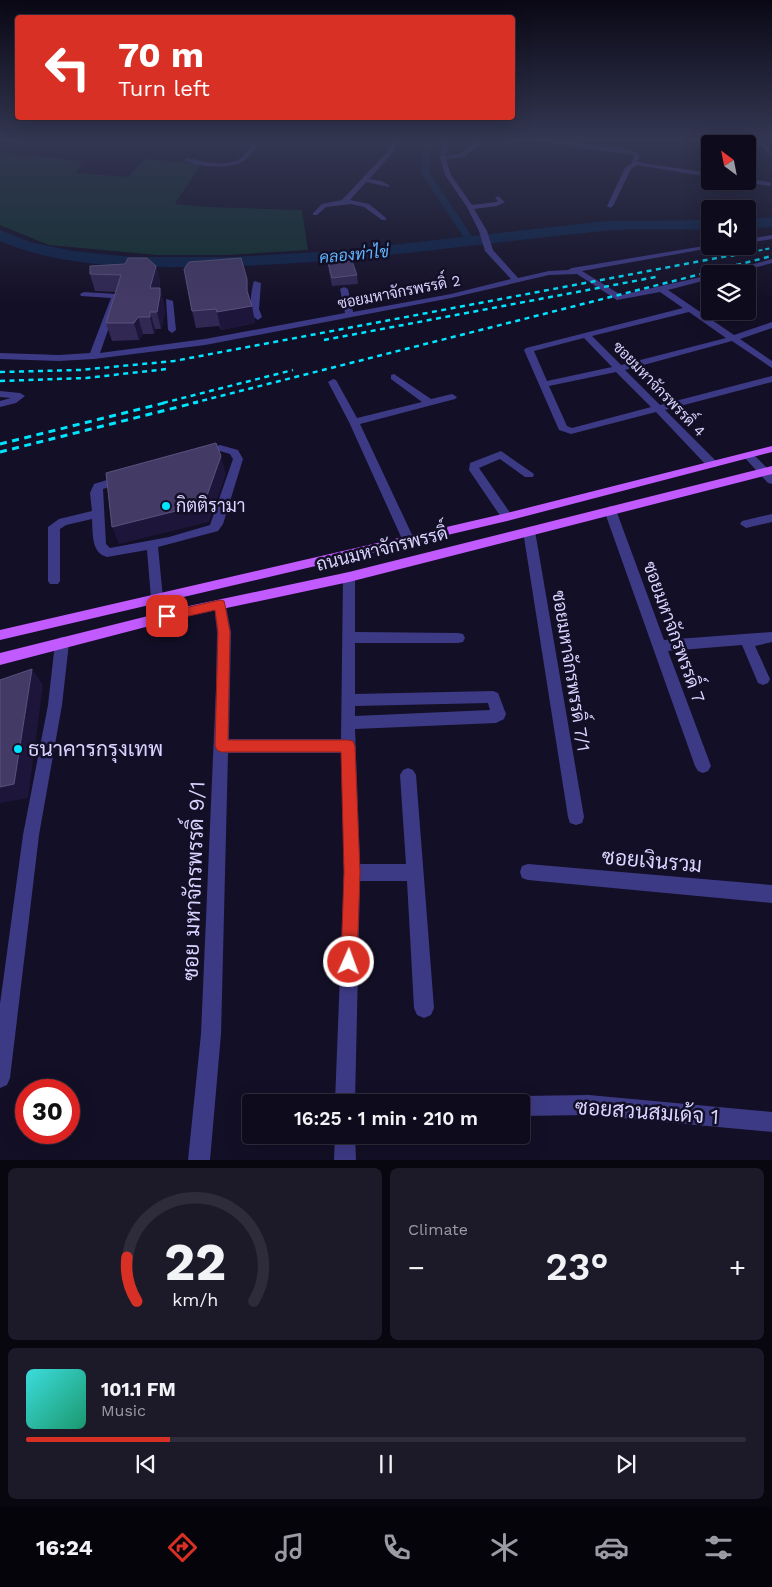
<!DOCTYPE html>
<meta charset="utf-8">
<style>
body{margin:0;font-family:"Work Sans",Sarabun,sans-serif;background:#1c1929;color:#f1f3f6;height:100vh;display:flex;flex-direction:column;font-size:19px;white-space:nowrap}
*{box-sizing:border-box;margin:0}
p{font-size:16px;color:#9b9ba3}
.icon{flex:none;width:28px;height:28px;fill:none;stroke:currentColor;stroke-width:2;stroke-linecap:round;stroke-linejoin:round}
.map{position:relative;height:1160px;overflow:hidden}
.panel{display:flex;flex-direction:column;gap:8px;padding:8px;background:#08060f;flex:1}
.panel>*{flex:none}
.banner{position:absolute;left:15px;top:15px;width:500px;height:105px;border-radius:5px;box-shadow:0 5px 20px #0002,0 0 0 1px #2e2b3b;background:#d93025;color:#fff;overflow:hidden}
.needle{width:32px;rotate:328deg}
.buttons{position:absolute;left:701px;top:135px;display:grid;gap:10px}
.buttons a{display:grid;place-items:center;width:55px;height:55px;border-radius:5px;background:#0e0b1c;box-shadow:0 5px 20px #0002,0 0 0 1px #2e2b3b;font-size:25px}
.speed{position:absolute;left:15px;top:1079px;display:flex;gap:10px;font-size:25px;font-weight:700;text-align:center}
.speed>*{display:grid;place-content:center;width:65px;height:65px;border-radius:50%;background:#0e0b1c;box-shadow:0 5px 20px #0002,0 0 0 1px #2e2b3b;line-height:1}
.speed .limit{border:8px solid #d22;background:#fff;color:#111}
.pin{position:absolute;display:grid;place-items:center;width:42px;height:42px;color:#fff;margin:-21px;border-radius:10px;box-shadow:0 2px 8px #0006}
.me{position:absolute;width:55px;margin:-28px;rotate:2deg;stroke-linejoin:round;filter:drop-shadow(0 0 4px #0008)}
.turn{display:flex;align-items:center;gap:18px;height:105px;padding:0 20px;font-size:22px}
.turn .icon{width:65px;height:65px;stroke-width:2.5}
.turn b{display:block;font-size:35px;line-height:42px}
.big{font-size:38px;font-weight:600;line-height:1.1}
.panel .tile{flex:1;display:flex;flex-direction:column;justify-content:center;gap:8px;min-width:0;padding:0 18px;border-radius:8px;background:#1c1929}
.panel .dial{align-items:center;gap:0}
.dial svg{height:130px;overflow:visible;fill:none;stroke:#2e2b3b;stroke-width:7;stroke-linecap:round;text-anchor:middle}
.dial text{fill:#f1f3f6;stroke:none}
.song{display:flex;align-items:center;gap:15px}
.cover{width:60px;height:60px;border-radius:8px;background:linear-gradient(135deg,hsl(180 70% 55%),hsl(160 70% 35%))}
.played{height:5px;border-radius:2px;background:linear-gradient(90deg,#d93025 20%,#2e2b3b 20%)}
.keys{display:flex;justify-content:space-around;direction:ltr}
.heat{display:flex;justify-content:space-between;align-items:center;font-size:28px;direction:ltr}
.panel .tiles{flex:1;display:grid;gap:8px;grid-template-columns:1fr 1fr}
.tile:last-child{grid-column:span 2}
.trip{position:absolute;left:242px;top:1094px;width:288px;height:50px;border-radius:5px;background:#0e0b1c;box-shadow:0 5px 20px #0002,0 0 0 1px #2e2b3b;font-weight:600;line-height:50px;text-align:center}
.menu{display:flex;height:80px;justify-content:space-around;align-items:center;background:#06040b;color:#9b9ba3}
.menu .icon{width:35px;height:35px}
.menu .selected{color:#d93025}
.menu b{font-size:22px;color:#f1f3f6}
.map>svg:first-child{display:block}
</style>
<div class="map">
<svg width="772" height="1160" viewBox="0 0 772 1160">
<rect width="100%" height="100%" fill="#130f26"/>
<polygon fill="#12302f" points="0,152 82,161 76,173 128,177 145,159 201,164 175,204 206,207 302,210 308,250 227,255 157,255 49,245 0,225"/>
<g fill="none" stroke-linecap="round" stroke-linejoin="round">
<polygon fill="#0c2248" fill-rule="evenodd" points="426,141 434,141 430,158 430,174 476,242 474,244 468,244 422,174 422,158"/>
<g fill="#0c2248" fill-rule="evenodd">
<polygon points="772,217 772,227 748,229 748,219"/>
<path d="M710,220V230C675,230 639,228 604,231C465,245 326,267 186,267C124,267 57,266 0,241V230L30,242L73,251L132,257H233L338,251L607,221Z"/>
</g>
<g fill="#3d3a85" fill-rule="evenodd">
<path d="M254,141H260C255,148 251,156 245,160C233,170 196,167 184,160L187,158C203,161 228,169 242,157C247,153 250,147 254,141Z"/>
<polygon points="393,141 399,141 391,155 369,179 381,181 389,185 389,187 366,182 350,200 369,204 386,218 386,220 382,220 364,207 351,204 326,207 317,215 313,215 313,213 322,204 342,200 386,153"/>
<path d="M443,141H449L446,156L460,154L477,141H484L464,157L446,159L451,175L472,205L496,202L498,201L495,198L498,196L505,202L497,206L474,209L487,231L493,250L518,278L549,271L568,270L572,268L710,245L722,246L582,271L621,295L710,275V279L668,290L734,335L772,322V328L740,339L772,361V368L732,341L625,370L660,405L772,376V382L665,410L716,461L717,464L716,467H708L656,412L571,434L559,430L524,350L526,348L683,308L660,292L617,300L577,274L549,275L451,298L205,345L94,359L59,361L0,359V353L59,355L90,353L111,298L81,296L80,294L84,292L116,294L120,296L100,353L205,339L345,313L340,289L344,287L348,289L353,312L451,294L511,279L485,251L479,231L467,207L445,175L440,158ZM689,312L726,338L621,365L592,336ZM584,338L612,367L547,381L534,351ZM616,372L651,407L572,428L567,426L549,386Z"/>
<polygon points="534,141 557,141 627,149 638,153 640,156 637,161 642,163 710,173 710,177 637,165 631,169 613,206 610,208 607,206 625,168 632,163 634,155"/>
<path d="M744,141C756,141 772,142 772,157L764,148Z"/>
<polygon points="748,179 769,182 772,184 769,186 746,182"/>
<polygon points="772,235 772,239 748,243 748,239"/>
<polygon points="772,259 772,263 731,274 717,274"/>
<path d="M254,281L261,283L259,309L262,317L258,320C247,315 251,291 254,281Z"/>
<polygon points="166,299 173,301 176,330 172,333 168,330"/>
<polygon points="394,374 431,399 452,394 457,397 455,399 360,424 414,539 408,543 402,539 349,422 328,382 333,379 336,380 357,418 422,402 391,379 391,375"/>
<polygon points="0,391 20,393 25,396 16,403 0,407 0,401 11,398 0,397"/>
<path d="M220,445L238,450L243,459L223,524L218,531L158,547L163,598L162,602H152L151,598L147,550L107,557C91,553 93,533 92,519L66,525L60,529V581L58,584H50L48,581V527L59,519L92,511L90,493L94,484ZM220,451L230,454L233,459L210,525L169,537L110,548L106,544L103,489Z"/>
<polygon points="501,451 534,474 533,477 525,477 500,459 479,468 513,517 507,521 503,520 469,470 470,463"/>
<polygon points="748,452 752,453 772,473 772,484 768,483 744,457 743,455"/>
<polygon points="610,506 616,510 664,640 772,632 772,642 755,646 770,679 768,683 763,685 758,683 742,645 668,651 711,766 708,771 703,773 698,771 695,766 604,510"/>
<polygon points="772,514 772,522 746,528 740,524 742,521"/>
<polygon points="529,527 535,531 584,817 582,823 576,825 570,823 568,817 523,531"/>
<path d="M349,572L353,574L355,577V632L458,633L463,634L465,638L463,642L458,643H355V694L493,691L498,693L506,714L504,719L496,723L355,729L360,864H406L400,775L403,770L408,768L413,770L416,775L434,1008L431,1015L424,1018L417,1015L414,1008L407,881H360L355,1102H335L344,872L341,753H228L221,1034L210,1160H188L201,1034L216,688L217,632L214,605L215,601H225L231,632L229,739H341L343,577L345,574ZM488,703L490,710L355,716V706Z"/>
<polygon points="62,637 67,639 69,643 62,705 39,835 10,1078 7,1085 0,1088 0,1004 23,835 48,705 55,643 57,639"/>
<polygon points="528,864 772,885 772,903 528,880 522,878 520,872 522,866"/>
<polygon points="589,1095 772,1112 772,1132 589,1115 521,1116 521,1102 512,1102 514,1099 521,1096"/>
<polygon points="335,1135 355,1135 356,1160 334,1160"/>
</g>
<g fill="#c25bff" fill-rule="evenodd">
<polygon points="772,446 772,452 507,521 0,640 0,630 507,513"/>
<polygon points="772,466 772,474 349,582 184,617 0,665 0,653 184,607 349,572"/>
</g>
<polyline stroke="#00e5ff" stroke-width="2" stroke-dasharray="4 3" stroke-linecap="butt" points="731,256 772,248"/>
<g stroke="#00e5ff" stroke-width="2.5" stroke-dasharray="5 4.5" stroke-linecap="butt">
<polyline points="324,340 656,277"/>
<polyline points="0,372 80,370 174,361 738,254"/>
<polyline points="0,381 86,378 167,369"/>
<polyline points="163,403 293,370"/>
<polyline points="193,403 772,256"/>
</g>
<g stroke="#00e5ff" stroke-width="3" stroke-dasharray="7 5.5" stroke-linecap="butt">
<polyline points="0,444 168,402"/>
<polyline points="0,452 198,402"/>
</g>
</g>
<g fill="#312854">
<polygon points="328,263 357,275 358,284 332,286 329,271"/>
<polygon points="156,266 160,282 159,288 160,288 164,305 165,312 161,329 155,329 154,334 143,334 139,340 112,341 106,323 116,292 95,291 90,274"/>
<polygon points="247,279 249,299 252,306 255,323 221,330 219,326 196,328 192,311"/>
</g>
<g fill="#1d163a">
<polygon points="156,266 160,282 155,305 150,288"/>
<polygon points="247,279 249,296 249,307 252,306 255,323 221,330 217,312 247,291"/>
<polygon points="160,288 164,305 165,312 161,329 157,312"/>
<polygon points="150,312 155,329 154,334 150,317"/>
<polygon points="138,317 143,334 139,340 134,323"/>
<polygon points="221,456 226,474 209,522 119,544 112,527"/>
<polygon points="32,669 43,685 28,798 0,803 0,787"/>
</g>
<g fill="#433a66" stroke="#5a527e">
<polygon points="128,258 147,258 156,266 150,288 160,288 160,295 157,312 150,312 150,317 138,317 134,323 106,323 121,275 90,274 90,266 125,264"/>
<polygon points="241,258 247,279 247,291 252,306 217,312 216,309 192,311 184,269 189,262"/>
<polygon points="352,261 357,275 332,278 328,263"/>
<polygon points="216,443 221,456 204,504 112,527 106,473"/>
<polygon points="32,669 14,784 0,787 0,680"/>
</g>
<linearGradient id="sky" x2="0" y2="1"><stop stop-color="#0a0815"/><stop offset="0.46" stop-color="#333752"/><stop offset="1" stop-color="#333752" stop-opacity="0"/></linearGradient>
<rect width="772" height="304" fill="url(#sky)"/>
<polygon fill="#d93025" stroke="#8d1f18" points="220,600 224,601 225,605 230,632 228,740 348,740 353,741 355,746 360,872 357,962 355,968 349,970 343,968 341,962 344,872 341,752 221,752 217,750 215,746 218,632 215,610 167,621 162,620 161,616 162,613 167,612"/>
<g fill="#00e5ff" stroke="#130f26" stroke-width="2">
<circle cx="166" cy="506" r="5"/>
<circle cx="18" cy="749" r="5"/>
</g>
<g text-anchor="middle" stroke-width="5" stroke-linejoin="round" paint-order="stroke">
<g font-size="15" fill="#d9d4ff" stroke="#130f26">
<text transform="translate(399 292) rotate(-11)" y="5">ซอยมหาจักรพรรดิ์ 2</text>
<text transform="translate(659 389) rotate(46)" y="5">ซอยมหาจักรพรรดิ์ 4</text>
</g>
<g font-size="16" font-style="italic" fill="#62b6ff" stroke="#130f26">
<text transform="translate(354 254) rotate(-5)" y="6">คลองท่าไข่</text>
</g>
<g font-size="18" fill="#d9d4ff" stroke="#130f26" text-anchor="start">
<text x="176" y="512">กิตติรามา</text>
</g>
<g font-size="18" fill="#d9d4ff" stroke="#130f26">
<text transform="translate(382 549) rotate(-14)" y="6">ถนนมหาจักรพรรดิ์</text>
<text transform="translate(674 632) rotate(70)" y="6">ซอยมหาจักรพรรดิ์ 7</text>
<text transform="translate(571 671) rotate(81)" y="6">ซอยมหาจักรพรรดิ์ 7/1</text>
</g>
<g font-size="21" fill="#d9d4ff" stroke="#130f26" text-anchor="start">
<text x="28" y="756">ธนาคารกรุงเทพ</text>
</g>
<g font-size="21" fill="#d9d4ff" stroke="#130f26">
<text transform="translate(652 861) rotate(5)" y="7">ซอยเงินรวม</text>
<text transform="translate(194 881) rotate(-88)" y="7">ซอย มหาจักรพรรดิ์ 9/1</text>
<text transform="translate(647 1112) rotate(4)" y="7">ซอยสวนสมเด้จ 1</text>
</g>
</g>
</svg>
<div class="buttons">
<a><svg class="needle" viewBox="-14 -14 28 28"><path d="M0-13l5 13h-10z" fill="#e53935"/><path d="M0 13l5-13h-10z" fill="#9b9ba3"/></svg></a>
<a><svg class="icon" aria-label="sound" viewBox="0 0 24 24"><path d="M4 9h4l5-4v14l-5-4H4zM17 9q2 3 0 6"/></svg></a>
<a><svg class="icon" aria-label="layers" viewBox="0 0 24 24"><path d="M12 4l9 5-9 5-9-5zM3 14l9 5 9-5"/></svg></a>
</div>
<div class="speed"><div class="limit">30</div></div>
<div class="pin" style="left:167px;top:616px;background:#d93025"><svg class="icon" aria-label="arrive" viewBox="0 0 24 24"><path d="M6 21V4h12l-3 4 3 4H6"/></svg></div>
<svg class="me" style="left:349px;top:962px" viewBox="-20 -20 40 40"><circle r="17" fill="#d93025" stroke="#fff" stroke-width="3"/><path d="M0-11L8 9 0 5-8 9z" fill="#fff"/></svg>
<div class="trip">16:25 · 1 min · 210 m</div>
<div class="banner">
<div class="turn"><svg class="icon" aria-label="left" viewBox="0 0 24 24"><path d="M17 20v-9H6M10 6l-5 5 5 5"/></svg><div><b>70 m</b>Turn left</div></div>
</div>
</div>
<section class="panel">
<div class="tiles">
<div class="tile dial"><svg viewBox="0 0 100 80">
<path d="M14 69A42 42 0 1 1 86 69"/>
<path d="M14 69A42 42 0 0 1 8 42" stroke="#d93025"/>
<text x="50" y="56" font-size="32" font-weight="700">22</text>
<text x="50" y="72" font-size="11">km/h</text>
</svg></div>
<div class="tile"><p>Climate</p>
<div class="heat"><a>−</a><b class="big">23°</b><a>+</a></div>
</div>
<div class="tile">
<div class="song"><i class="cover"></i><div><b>101.1 FM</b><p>Music</p></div></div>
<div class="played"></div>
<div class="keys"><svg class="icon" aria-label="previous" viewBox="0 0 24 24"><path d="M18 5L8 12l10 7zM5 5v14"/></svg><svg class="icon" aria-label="pause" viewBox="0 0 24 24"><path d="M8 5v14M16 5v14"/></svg><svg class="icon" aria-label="next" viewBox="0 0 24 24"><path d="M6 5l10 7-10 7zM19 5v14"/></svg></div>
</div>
</div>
</section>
<nav class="menu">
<b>16:24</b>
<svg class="icon selected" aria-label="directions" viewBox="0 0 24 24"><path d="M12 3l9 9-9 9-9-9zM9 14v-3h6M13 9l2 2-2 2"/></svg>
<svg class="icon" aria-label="music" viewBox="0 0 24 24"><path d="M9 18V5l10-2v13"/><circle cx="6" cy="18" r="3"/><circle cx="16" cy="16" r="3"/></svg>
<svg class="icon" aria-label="phone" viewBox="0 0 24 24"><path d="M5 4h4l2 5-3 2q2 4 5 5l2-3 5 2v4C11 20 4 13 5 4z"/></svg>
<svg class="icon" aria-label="climate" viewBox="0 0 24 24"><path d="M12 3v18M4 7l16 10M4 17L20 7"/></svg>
<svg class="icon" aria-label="car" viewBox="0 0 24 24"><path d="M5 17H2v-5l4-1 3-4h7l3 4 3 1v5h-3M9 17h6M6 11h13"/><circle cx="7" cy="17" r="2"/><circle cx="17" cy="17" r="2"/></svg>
<svg class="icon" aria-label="filters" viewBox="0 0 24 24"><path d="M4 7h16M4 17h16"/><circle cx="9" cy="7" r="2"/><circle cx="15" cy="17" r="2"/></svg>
</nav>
